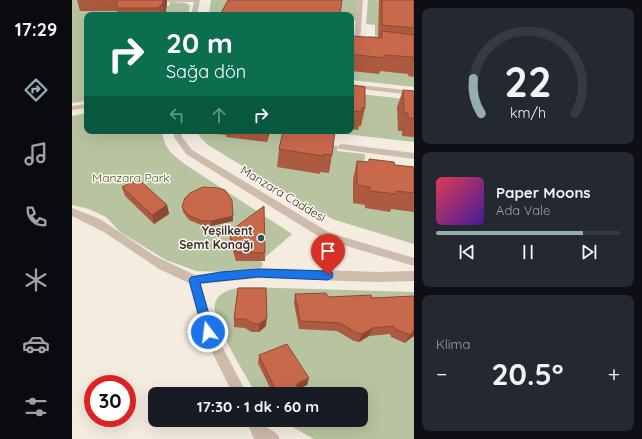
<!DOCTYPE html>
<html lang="tr">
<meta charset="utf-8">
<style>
body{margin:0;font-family:Quicksand,sans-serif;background:#242831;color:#f1f3f6;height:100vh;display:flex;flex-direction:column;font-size:15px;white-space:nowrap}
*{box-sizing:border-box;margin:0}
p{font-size:13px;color:#9ea1a6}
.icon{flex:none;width:22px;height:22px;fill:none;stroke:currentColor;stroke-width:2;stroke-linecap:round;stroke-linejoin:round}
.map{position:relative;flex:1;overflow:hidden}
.details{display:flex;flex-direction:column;gap:8px;padding:8px;background:#0d0f14;width:228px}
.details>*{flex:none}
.top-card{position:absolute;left:12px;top:12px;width:270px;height:122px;border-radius:8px;box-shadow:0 4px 16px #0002;background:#0b6e4f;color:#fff;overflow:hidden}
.speed{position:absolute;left:12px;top:375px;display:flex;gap:8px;font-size:20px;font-weight:700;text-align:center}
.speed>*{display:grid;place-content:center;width:52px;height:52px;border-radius:50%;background:#171b24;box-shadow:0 4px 16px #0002;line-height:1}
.speed .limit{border:6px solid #d22;background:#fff;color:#111}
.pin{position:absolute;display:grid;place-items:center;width:34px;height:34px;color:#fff;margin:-41px -17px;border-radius:50% 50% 50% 0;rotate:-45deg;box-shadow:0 0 4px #0007}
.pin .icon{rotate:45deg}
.me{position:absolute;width:44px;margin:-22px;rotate:345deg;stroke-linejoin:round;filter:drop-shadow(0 0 3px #0008)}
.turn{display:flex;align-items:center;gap:14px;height:84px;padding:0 16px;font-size:18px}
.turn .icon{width:52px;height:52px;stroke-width:2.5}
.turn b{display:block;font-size:28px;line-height:34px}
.lanes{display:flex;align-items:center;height:38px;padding:0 16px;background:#0003;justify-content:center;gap:20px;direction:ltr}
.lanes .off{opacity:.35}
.big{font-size:30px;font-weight:700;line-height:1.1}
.details .widget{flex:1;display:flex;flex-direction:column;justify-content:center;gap:6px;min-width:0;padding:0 14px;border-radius:8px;background:#242831}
.details .dial{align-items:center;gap:0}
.dial svg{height:104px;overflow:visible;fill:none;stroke:#363941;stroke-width:7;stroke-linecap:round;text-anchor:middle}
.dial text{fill:#f1f3f6;stroke:none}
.song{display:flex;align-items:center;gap:12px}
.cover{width:48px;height:48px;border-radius:6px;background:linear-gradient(135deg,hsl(350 70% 55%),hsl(260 70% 35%))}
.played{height:4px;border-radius:2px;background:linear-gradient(90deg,#92aeb2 80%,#363941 80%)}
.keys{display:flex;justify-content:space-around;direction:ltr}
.heat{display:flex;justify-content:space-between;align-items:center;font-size:22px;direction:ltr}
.trip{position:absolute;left:76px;top:387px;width:220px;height:40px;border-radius:8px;background:#171b24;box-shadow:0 4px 16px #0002;font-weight:700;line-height:40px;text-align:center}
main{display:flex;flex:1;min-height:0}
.dock{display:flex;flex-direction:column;width:72px;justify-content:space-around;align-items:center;background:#090b0e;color:#9ea1a6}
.dock .icon{width:28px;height:28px}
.dock .active{color:#92aeb2}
.dock b{font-size:18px;color:#f1f3f6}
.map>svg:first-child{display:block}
</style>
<main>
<nav class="dock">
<b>17:29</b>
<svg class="icon active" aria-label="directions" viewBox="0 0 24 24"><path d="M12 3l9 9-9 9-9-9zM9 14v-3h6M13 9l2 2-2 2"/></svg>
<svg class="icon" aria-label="music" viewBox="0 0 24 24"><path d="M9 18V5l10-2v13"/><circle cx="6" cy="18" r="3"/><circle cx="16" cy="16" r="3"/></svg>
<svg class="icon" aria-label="phone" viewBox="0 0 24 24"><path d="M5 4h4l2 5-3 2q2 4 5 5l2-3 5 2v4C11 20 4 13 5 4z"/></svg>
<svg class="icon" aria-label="climate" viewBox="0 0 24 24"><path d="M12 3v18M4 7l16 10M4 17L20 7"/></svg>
<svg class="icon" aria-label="car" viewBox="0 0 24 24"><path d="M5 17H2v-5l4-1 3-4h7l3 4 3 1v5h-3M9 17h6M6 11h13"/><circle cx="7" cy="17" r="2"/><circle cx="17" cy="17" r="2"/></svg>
<svg class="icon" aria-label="filters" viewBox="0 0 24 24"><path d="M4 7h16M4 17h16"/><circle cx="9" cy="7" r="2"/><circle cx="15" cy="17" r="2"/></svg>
</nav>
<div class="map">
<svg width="342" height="439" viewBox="0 0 342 439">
<rect width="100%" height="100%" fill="#f4ebe1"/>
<g fill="#b8c4a0">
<polygon points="0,0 52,0 50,6 97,6 98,2 114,3 118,6 116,15 15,15 15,101 0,103"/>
<polygon points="139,0 285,0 284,20 279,22 279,15 137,15"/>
<polygon points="296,0 342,0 342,45 296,39 296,36 303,36 303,25 294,24"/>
<polygon points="279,49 342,50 342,87 279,80"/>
<polygon points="279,93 342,100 342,142 255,132 253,145 266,146 265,151 293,154 292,164 342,170 342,244 263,220 244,211 136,145 128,137 125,131 279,131"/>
<path d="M15,113V131H90C92,149 100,154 114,165L220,234L189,261L191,264L186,273L124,271L94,260L48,232L34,217L17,209L0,205V116Z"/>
<path d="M170,287L342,292V439H242L208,420H289V394H184C175,377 139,321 143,304C145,292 160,289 170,287Z"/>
</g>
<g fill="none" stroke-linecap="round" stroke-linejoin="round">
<g fill="#cdbbac" fill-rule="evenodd">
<polygon points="78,0 128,0 125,15 119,15 122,2 81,2"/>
<polygon points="285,0 291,0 288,42 285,44 282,42"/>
<polygon points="279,84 342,91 342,95 279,88"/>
<polygon points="15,104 15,108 0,110 0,106"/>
<polygon points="102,131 110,131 110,137 120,150 258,233 342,258 342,266 251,239 114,154 102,137"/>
<polygon points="270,144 342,153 342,159 267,149 266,147 267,145"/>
<polygon points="0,208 28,219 83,256 123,275 186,268 306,272 342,271 342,281 306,282 186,278 129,284 142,331 175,394 161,394 130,332 117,283 87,269 32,232 0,216"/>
<path d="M174,420H188C192,429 204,429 208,439H182Z"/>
</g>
</g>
<g fill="#ac5a40">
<polygon points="5,0 95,0 95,4 93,15 46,15 45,11 8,11"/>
<polygon points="307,0 342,0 342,77 336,76 336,74 308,71 307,74 279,71 279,36 306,38"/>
<polygon points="279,85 293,108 289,126 287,126 286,130 279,129"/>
<polygon points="331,90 342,91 342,137 330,136 330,131 326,131 325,107"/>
<polygon points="145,131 198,131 195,142 154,137 154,135 145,134"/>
<polygon points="207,149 260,155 257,173 248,172 248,174 205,167"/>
<polygon points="297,159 323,165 342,167 342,212 319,209 318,212 293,208 293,205 281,203 281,179 285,161 297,162"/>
<polygon points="50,187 95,205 97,214 82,224 53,196"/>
<polygon points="110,207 161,221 139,226 131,226 117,220 111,212"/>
<polygon points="157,232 193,253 193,261 164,261 158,241"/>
<polygon points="166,288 194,326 187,332 179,332 173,328 162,327 162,319"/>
<polygon points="223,294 256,297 300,298 342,296 342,337 340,337 333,343 319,337 318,334 297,336 287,342 282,341 265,331 227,329 222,303"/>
<polygon points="187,355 237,378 235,385 224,390 223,394 201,394 186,363"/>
</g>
<g fill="#8c4a34">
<polygon points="91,0 95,0 95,4 93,15 92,15 90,5"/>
<polygon points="88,5 90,15 89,15 88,8"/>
<polygon points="196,131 198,131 195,142"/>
<polygon points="95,205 97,214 82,224 80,215"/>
<polygon points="161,216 161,221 139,226 139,221"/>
<polygon points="195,318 194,326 187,332 187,324"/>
<polygon points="301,328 297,336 287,342 290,334"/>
<polygon points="342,331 342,334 340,337 333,343 338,335"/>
<polygon points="237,378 235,385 224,390 223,394 219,394 226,383"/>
</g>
<g fill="#c8694b" stroke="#8c4a34">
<polygon points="46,0 91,0 90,5 88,5 88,8 44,8 45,5 44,5"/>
<polygon points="156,0 270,0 268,15 148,15"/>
<polygon points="310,0 342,0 342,28 310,25"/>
<polygon points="310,31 342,35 342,59 341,59 341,57 312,55 311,58 279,54 279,36 310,38"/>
<polygon points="279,85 293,87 293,108 290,108 290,112 279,111"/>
<polygon points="331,90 342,91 342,119 336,118 336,113 332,113"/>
<polygon points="211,131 263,131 260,155 251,154 251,156 207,149"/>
<polygon points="297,159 322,162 323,165 342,167 342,193 324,191 324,194 298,191 298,187 285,185 285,161 297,162"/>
<polygon points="66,179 95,205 80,215 50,187"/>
<polygon points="131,187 146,188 153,190 160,200 161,216 139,221 130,221 116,215 110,207 113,198 118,193"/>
<polygon points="192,206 193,253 163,252 157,232"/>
<polygon points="166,288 194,288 195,318 187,324 179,323 174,319 162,319"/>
<polygon points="254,293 256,297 299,295 300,298 342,296 342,331 338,335 323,329 322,326 301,328 290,334 285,333 268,323 228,321 223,294"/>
<polygon points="215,344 237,378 226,383 224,387 220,393 214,393 203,389 187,355"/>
</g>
<polygon fill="#1a73e8" stroke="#114b97" points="186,269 256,271 260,272 261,275 260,278 256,280 186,277 128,283 142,332 140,335 136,337 132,335 117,280 119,277 149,272"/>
<circle fill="#1f5a5e" stroke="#fbf5ee" stroke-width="1.5" cx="189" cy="238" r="4"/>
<g text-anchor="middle" stroke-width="3" stroke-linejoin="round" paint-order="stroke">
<g font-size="12" fill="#4a5a2e" stroke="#fbf5ee">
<text x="59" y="182">Manzara Park</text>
</g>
<g font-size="12" fill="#3b302b" stroke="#fbf5ee">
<text transform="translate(211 194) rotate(31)" y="4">Manzara Caddesi</text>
</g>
<g font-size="12" font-weight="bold" fill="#3b302b" stroke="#fbf5ee" text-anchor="end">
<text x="181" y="235">Yeşilkent<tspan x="181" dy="14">Semt Konağı</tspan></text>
</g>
</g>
</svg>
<div class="speed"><div class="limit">30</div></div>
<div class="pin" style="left:256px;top:275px;background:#d93025"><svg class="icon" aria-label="arrive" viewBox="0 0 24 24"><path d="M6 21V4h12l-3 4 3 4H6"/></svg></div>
<svg class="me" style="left:136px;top:332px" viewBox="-20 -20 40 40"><circle r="17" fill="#1a73e8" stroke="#fff" stroke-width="3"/><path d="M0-11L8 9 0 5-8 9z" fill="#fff"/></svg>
<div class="trip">17:30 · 1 dk · 60 m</div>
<div class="top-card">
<div class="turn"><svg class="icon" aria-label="right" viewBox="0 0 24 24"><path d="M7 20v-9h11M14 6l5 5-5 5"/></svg><div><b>20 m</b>Sağa dön</div></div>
<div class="lanes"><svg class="icon off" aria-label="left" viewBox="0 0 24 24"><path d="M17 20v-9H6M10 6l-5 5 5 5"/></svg><svg class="icon off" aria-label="ahead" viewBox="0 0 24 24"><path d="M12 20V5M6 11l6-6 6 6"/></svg><svg class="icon" aria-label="right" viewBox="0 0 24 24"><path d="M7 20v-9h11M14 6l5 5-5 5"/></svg></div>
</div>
</div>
<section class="details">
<div class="widget dial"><svg viewBox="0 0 100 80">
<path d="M14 69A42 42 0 1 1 86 69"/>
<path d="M14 69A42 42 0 0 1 8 42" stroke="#92aeb2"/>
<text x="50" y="56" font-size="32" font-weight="700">22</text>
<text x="50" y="72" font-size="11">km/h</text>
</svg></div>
<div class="widget">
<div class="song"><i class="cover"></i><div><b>Paper Moons</b><p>Ada Vale</p></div></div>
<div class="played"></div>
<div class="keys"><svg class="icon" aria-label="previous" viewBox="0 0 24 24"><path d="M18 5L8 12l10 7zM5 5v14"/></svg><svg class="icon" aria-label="pause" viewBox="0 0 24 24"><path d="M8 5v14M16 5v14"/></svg><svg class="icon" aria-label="next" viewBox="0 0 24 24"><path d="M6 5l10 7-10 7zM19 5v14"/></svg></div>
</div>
<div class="widget"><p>Klima</p>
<div class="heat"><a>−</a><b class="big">20.5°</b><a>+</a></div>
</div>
</section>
</main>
